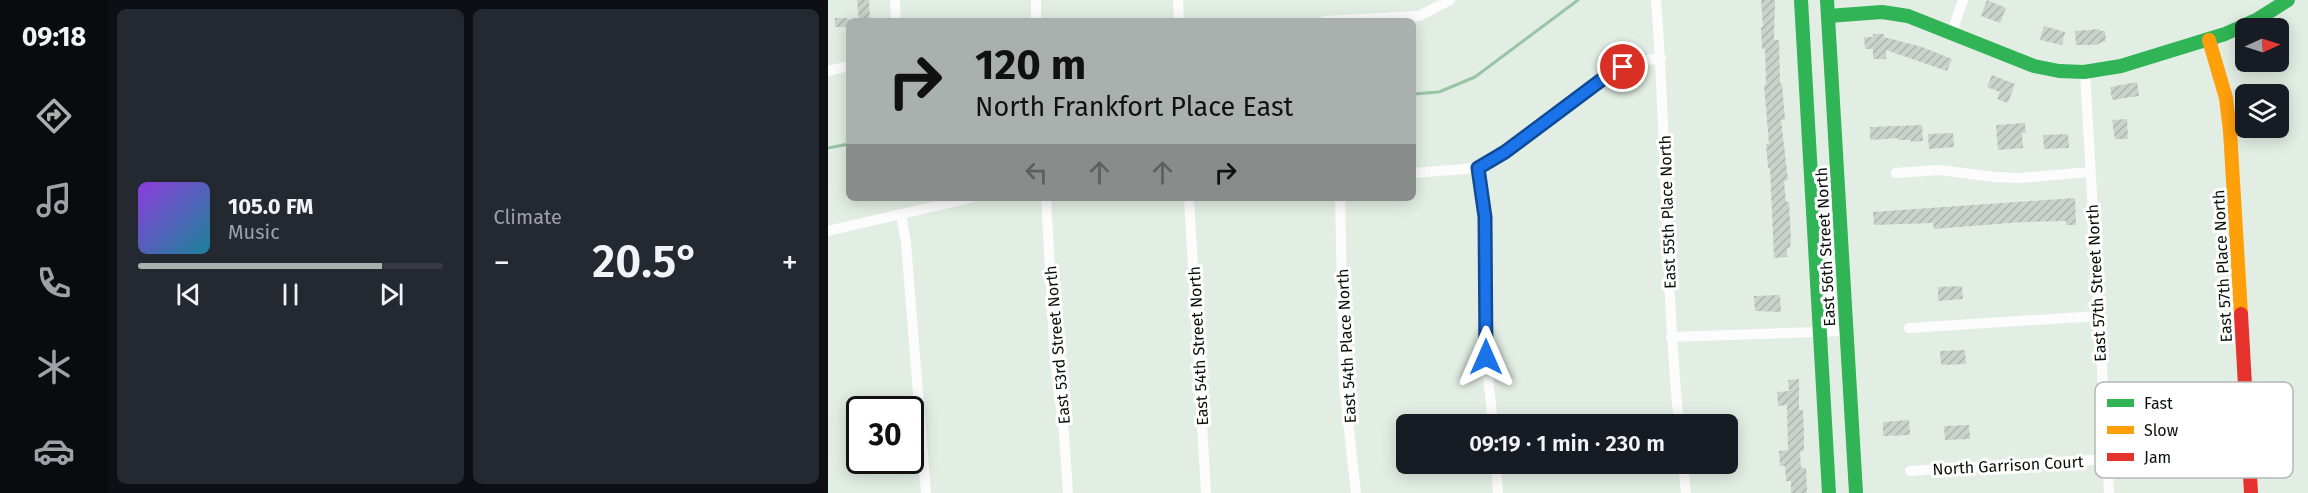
<!DOCTYPE html>
<meta charset="utf-8">
<style>
body{margin:0;font-family:"Fira Sans",sans-serif;background:#242831;color:#f1f3f6;height:100vh;display:flex;flex-direction:column;font-size:22px;white-space:nowrap}
*{box-sizing:border-box;margin:0}
p{font-size:20px;color:#9ea1a6}
.icon{flex:none;width:33px;height:33px;fill:none;stroke:currentColor;stroke-width:2;stroke-linecap:round;stroke-linejoin:round}
.map{position:relative;flex:1;overflow:hidden}
.sheet{display:flex;flex-direction:column;gap:9px;padding:9px;background:#0d0f14;width:720px}
.sheet>*{flex:none}
.guide{position:absolute;left:18px;top:18px;width:570px;height:183px;border-radius:9px;box-shadow:0 3px 15px #0003;background:#aab0ae;color:#111;overflow:hidden}
.needle{width:39px;rotate:87deg}
.buttons{position:absolute;left:1407px;top:18px;display:grid;gap:12px}
.buttons a{display:grid;place-items:center;width:54px;height:54px;border-radius:9px;background:#171b24;box-shadow:0 3px 15px #0003;font-size:30px}
.speed{position:absolute;left:18px;top:396px;display:flex;gap:12px;font-size:30px;font-weight:700;text-align:center}
.speed>*{display:grid;place-content:center;width:78px;height:78px;border-radius:50%;background:#171b24;box-shadow:0 3px 15px #0003;line-height:1}
.speed .limit{border:3px solid #111;border-radius:9px;background:#fff;color:#111}
.pin{position:absolute;display:grid;place-items:center;width:51px;height:51px;color:#fff;margin:-26px;border:3px solid #fff;border-radius:50%;box-shadow:0 2px 6px #0007}
.me{position:absolute;width:66px;margin:-33px;rotate:0deg;stroke-linejoin:round;filter:drop-shadow(0 0 4px #0008)}
.turn{display:flex;align-items:center;gap:21px;height:126px;padding:0 30px;font-size:27px}
.turn .icon{width:78px;height:78px;stroke-width:2.5}
.turn b{display:block;font-size:42px;line-height:51px}
.lanes{display:flex;align-items:center;height:57px;padding:0 30px;background:#0003;justify-content:center;gap:30px;direction:ltr}
.lanes .off{opacity:.35}
.big{font-size:45px;font-weight:600;line-height:1.1}
.sheet .card{flex:1;display:flex;flex-direction:column;justify-content:center;gap:9px;min-width:0;padding:0 21px;border-radius:9px;background:#242831}
.song{display:flex;align-items:center;gap:18px}
.cover{width:72px;height:72px;border-radius:9px;background:linear-gradient(135deg,hsl(270 70% 55%),hsl(190 70% 35%))}
.played{height:6px;border-radius:3px;background:linear-gradient(90deg,#aab0ae 80%,#363941 80%)}
.keys{display:flex;justify-content:space-around;direction:ltr}
.heat{display:flex;justify-content:space-between;align-items:center;font-size:33px;direction:ltr}
.sheet .tiles{flex:1;display:grid;gap:9px;grid-template-columns:repeat(2,1fr)}
.trip{position:absolute;left:568px;top:414px;width:342px;height:60px;border-radius:9px;background:#171b24;box-shadow:0 3px 15px #0003;font-weight:600;line-height:60px;text-align:center}
main{display:flex;flex:1;min-height:0}
.tabs{display:flex;flex-direction:column;width:108px;justify-content:space-around;align-items:center;background:#090b0e;color:#9ea1a6}
.tabs .icon{width:42px;height:42px}
.tabs .selected{color:#aab0ae}
.tabs b{font-size:27px;color:#f1f3f6}
.map>svg:first-child{display:block}
</style>
<main>
<nav class="tabs">
<b>09:18</b>
<svg class="icon selected" aria-label="directions" viewBox="0 0 24 24"><path d="M12 3l9 9-9 9-9-9zM9 14v-3h6M13 9l2 2-2 2"/></svg>
<svg class="icon" aria-label="music" viewBox="0 0 24 24"><path d="M9 18V5l10-2v13"/><circle cx="6" cy="18" r="3"/><circle cx="16" cy="16" r="3"/></svg>
<svg class="icon" aria-label="phone" viewBox="0 0 24 24"><path d="M5 4h4l2 5-3 2q2 4 5 5l2-3 5 2v4C11 20 4 13 5 4z"/></svg>
<svg class="icon" aria-label="climate" viewBox="0 0 24 24"><path d="M12 3v18M4 7l16 10M4 17L20 7"/></svg>
<svg class="icon" aria-label="car" viewBox="0 0 24 24"><path d="M5 17H2v-5l4-1 3-4h7l3 4 3 1v5h-3M9 17h6M6 11h13"/><circle cx="7" cy="17" r="2"/><circle cx="17" cy="17" r="2"/></svg>
</nav>
<section class="sheet">
<div class="tiles">
<div class="card">
<div class="song"><i class="cover"></i><div><b>105.0 FM</b><p>Music</p></div></div>
<div class="played"></div>
<div class="keys"><svg class="icon" aria-label="previous" viewBox="0 0 24 24"><path d="M18 5L8 12l10 7zM5 5v14"/></svg><svg class="icon" aria-label="pause" viewBox="0 0 24 24"><path d="M8 5v14M16 5v14"/></svg><svg class="icon" aria-label="next" viewBox="0 0 24 24"><path d="M6 5l10 7-10 7zM19 5v14"/></svg></div>
</div>
<div class="card"><p>Climate</p>
<div class="heat"><a>−</a><b class="big">20.5°</b><a>+</a></div>
</div>
</div>
</section>
<div class="map">
<svg width="1480" height="493" viewBox="0 0 1480 493">
<defs>
<pattern id="building-hatch" width="6" height="6" patternUnits="userSpaceOnUse" patternTransform="scale(1.5)"><rect width="6" height="6" fill="#c9d3cb"/><path d="M-1 1l2-2M0 6l6-6M5 7l2-2" fill="none" stroke="#abb4ad"/></pattern>
</defs>
<rect width="100%" height="100%" fill="#e2eee4"/>
<g fill="none" stroke-linecap="round" stroke-linejoin="round">
<g stroke="#9ac5a4" stroke-width="3">
<polyline points="585,94 611,92 647,77 750,0"/>
<polyline points="0,148 21,144"/>
</g>
</g>
<g fill="url(#building-hatch)">
<polygon points="29,0 41,0 42,21 31,21"/>
<polygon points="933,0 947,0 946,40 951,40 952,84 954,83 957,120 953,120 960,180 956,181 958,202 961,202 963,239 962,248 959,248 959,257 946,258 942,168 940,168 938,144 941,144 936,85 938,85 937,49 934,49 933,27 935,27"/>
<polygon points="1159,0 1178,8 1172,23 1153,16"/>
<rect x="7" y="18" width="14" height="9"/>
<polygon points="1216,26 1237,32 1234,45 1212,40"/>
<polygon points="1272,29 1272,31 1277,31 1278,41 1267,45 1248,45 1247,31"/>
<polygon points="1045,34 1056,34 1056,37 1094,47 1124,59 1119,71 1058,50 1058,59 1045,59 1045,49 1037,49 1036,37 1045,37"/>
<polygon points="1164,75 1187,84 1180,103 1169,99 1172,92 1159,87"/>
<polygon points="1309,82 1311,96 1284,100 1282,87"/>
<polygon points="1299,119 1300,139 1287,139 1284,120"/>
<polygon points="1197,123 1198,133 1194,133 1195,148 1170,150 1168,125"/>
<polygon points="1094,125 1095,141 1083,142 1083,140 1070,140 1070,138 1042,140 1042,127"/>
<polygon points="1125,133 1126,147 1101,149 1100,134"/>
<polygon points="1240,134 1241,148 1216,149 1215,135"/>
<polygon points="1247,198 1248,225 1238,225 1238,221 1194,222 1106,229 1105,223 1046,225 1045,212"/>
<polygon points="1134,286 1135,299 1110,301 1110,287"/>
<polygon points="952,295 953,312 927,311 926,296"/>
<polygon points="1137,350 1138,364 1113,365 1112,351"/>
<polygon points="971,379 971,410 975,410 976,435 976,451 972,452 973,468 978,468 979,493 963,493 963,481 958,481 957,466 952,466 951,451 960,450 959,405 950,406 949,392 961,391 960,380"/>
<polygon points="1081,420 1082,435 1055,436 1055,422"/>
<polygon points="1141,425 1142,439 1117,440 1116,426"/>
</g>
<g fill="none" stroke-linecap="round" stroke-linejoin="round">
<g stroke="#fbfcfb" stroke-width="10">
<polyline points="67,0 68,21"/>
<polyline points="208,0 208,21"/>
<polyline points="350,0 351,21"/>
<path d="M828,0C839,141 837,283 851,424"/>
<polyline points="496,21 591,16 622,0"/>
<polyline points="1124,32 1135,0"/>
<polyline points="0,71 21,66"/>
<polyline points="1257,72 1281,493"/>
<polyline points="650,168 657,217 658,357 665,424"/>
<polyline points="585,173 650,168 677,152 784,72 807,62 833,58"/>
<polyline points="1068,173 1112,170 1165,177 1191,178 1262,172"/>
<polyline points="218,198 227,360 236,434 240,493"/>
<polyline points="361,198 378,493"/>
<polyline points="512,198 516,384 528,493"/>
<polyline points="73,214 78,243 98,493"/>
<polyline points="0,231 143,198"/>
<polyline points="1081,328 1270,316"/>
<polyline points="843,337 1019,331"/>
<polyline points="668,464 670,493"/>
<polyline points="855,464 858,493"/>
<polyline points="1082,471 1279,459"/>
</g>
<g stroke="#30b455" stroke-width="14">
<polyline points="973,0 1001,493"/>
<polyline points="999,0 1028,493"/>
<polyline points="1000,16 1054,12 1080,16 1206,66 1231,71 1256,72 1293,66 1397,34 1430,19 1460,0"/>
</g>
<polyline stroke="#ff9f0a" stroke-width="14" points="1381,40 1398,98 1402,131 1413,314"/>
<polyline stroke="#e5322d" stroke-width="14" points="1413,314 1423,493"/>
</g>
<g fill="none" stroke-linecap="round" stroke-linejoin="round">
<g stroke="#114b97" stroke-width="15">
<polyline id="route" points="658,357 657,217 650,168 677,152 784,72 795,67"/>
</g>
<use href="#route" stroke="#1a73e8" stroke-width="10"/>
</g>
<g text-anchor="middle" stroke-width="6" stroke-linejoin="round" paint-order="stroke">
<g font-size="16" fill="#08100a" stroke="#fff">
<text transform="translate(839 212) rotate(-92)" y="6">East 55th Place North</text>
<text transform="translate(997 247) rotate(-93)" y="6">East 56th Street North</text>
<text transform="translate(1394 266) rotate(-93)" y="6">East 57th Place North</text>
<text transform="translate(1268 283) rotate(-93)" y="6">East 57th Street North</text>
<text transform="translate(229 345) rotate(-95)" y="6">East 53rd Street North</text>
<text transform="translate(370 346) rotate(-93)" y="6">East 54th Street North</text>
<text transform="translate(518 346) rotate(-93)" y="6">East 54th Place North</text>
<text transform="translate(1180 465) rotate(-3)" y="6">North Garrison Court</text>
</g>
</g>
<rect x="1267" y="382" width="198" height="96" rx="9" fill="#fff" stroke="#b5b7b6" stroke-width="1.5"/>
<rect x="1279" y="399" width="27" height="8" fill="#30b455"/>
<rect x="1279" y="426" width="27" height="8" fill="#ff9f0a"/>
<rect x="1279" y="453" width="27" height="8" fill="#e5322d"/>
<g font-size="16" fill="#08100a">
<text x="1316" y="409">Fast</text>
<text x="1316" y="436">Slow</text>
<text x="1316" y="463">Jam</text>
</g>
</svg>
<div class="buttons">
<a><svg class="needle" viewBox="-14 -14 28 28"><path d="M0-13l5 13h-10z" fill="#e53935"/><path d="M0 13l5-13h-10z" fill="#9ea1a6"/></svg></a>
<a><svg class="icon" aria-label="layers" viewBox="0 0 24 24"><path d="M12 4l9 5-9 5-9-5zM3 14l9 5 9-5"/></svg></a>
</div>
<div class="speed"><div class="limit">30</div></div>
<div class="pin" style="left:795px;top:67px;background:#d93025"><svg class="icon" aria-label="arrive" viewBox="0 0 24 24"><path d="M6 21V4h12l-3 4 3 4H6"/></svg></div>
<svg class="me" style="left:658px;top:357px" viewBox="-20 -20 40 40"><path d="M0-17L14 15 0 8-14 15z" fill="#1a73e8" stroke="#fff" stroke-width="4"/></svg>
<div class="trip">09:19 · 1 min · 230 m</div>
<div class="guide">
<div class="turn"><svg class="icon" aria-label="right" viewBox="0 0 24 24"><path d="M7 20v-9h11M14 6l5 5-5 5"/></svg><div><b>120 m</b>North Frankfort Place East</div></div>
<div class="lanes"><svg class="icon off" aria-label="left" viewBox="0 0 24 24"><path d="M17 20v-9H6M10 6l-5 5 5 5"/></svg><svg class="icon off" aria-label="ahead" viewBox="0 0 24 24"><path d="M12 20V5M6 11l6-6 6 6"/></svg><svg class="icon off" aria-label="ahead" viewBox="0 0 24 24"><path d="M12 20V5M6 11l6-6 6 6"/></svg><svg class="icon" aria-label="right" viewBox="0 0 24 24"><path d="M7 20v-9h11M14 6l5 5-5 5"/></svg></div>
</div>
</div>
</main>
